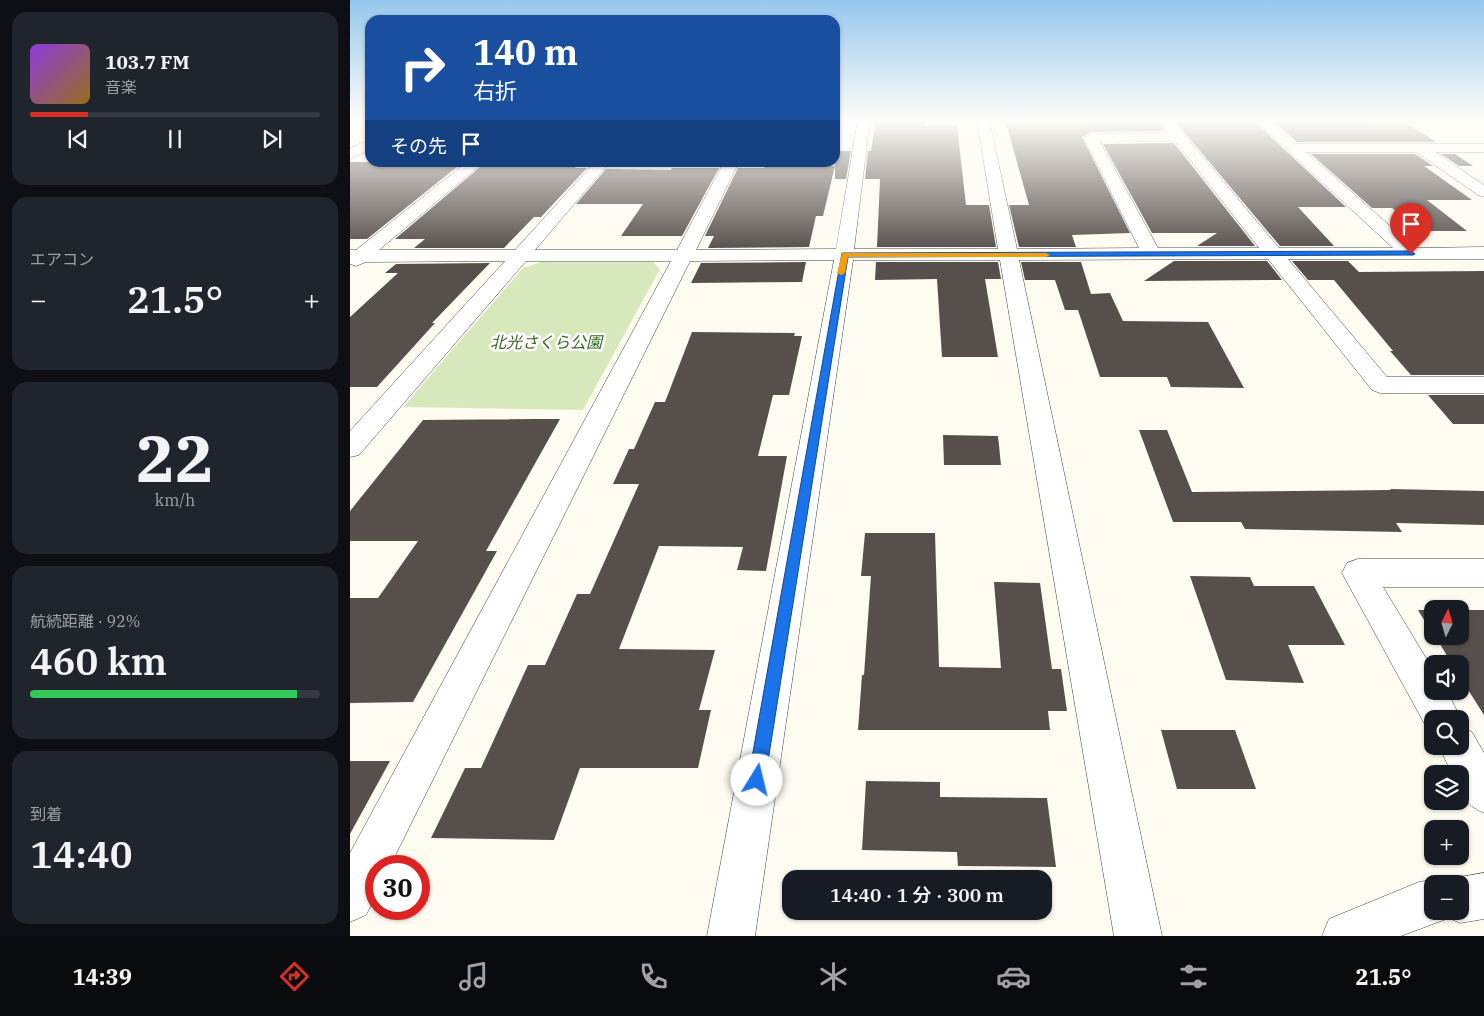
<!DOCTYPE html>
<html lang="ja">
<meta charset="utf-8">
<style>
body{margin:0;font-family:"IBM Plex Serif","Noto Sans JP",serif;background:#20242c;color:#f1f3f6;height:100vh;display:flex;flex-direction:column;font-size:19px;white-space:nowrap}
*{box-sizing:border-box;margin:0}
p{font-size:16px;color:#9ea1a6}
.icon{flex:none;width:28px;height:28px;fill:none;stroke:currentColor;stroke-width:2;stroke-linecap:round;stroke-linejoin:round}
.map{position:relative;flex:1;overflow:hidden}
.panel{display:flex;flex-direction:column;gap:12px;padding:12px;background:#0d0f14;width:350px}
.panel>*{flex:none}
.guide{position:absolute;left:15px;top:15px;width:475px;height:152px;border-radius:15px;box-shadow:0 1px 4px #0004;background:#1a4fa0;color:#fff;overflow:hidden}
.needle{width:32px;rotate:5deg}
.buttons{position:absolute;left:1074px;top:600px;display:grid;gap:10px}
.buttons a{display:grid;place-items:center;width:45px;height:45px;border-radius:10px;background:#171b24;box-shadow:0 1px 4px #0004;font-size:25px}
.speed{position:absolute;left:15px;top:855px;display:flex;gap:10px;font-size:25px;font-weight:700;text-align:center}
.speed>*{display:grid;place-content:center;width:65px;height:65px;border-radius:50%;background:#171b24;box-shadow:0 1px 4px #0004;line-height:1}
.speed .limit{border:8px solid #d22;background:#fff;color:#111}
.pin{position:absolute;display:grid;place-items:center;width:42px;height:42px;color:#fff;margin:-51px -21px;border-radius:50% 50% 50% 0;rotate:-45deg;box-shadow:0 0 5px #0007}
.pin .icon{rotate:45deg}
.me{position:absolute;width:55px;margin:-28px;rotate:9deg;stroke-linejoin:round;filter:drop-shadow(0 0 4px #0008)}
.turn{display:flex;align-items:center;gap:18px;height:105px;padding:0 25px;font-size:22px}
.turn .icon{width:65px;height:65px;stroke-width:2.5}
.turn b{display:block;font-size:35px;line-height:42px}
.then{display:flex;align-items:center;height:48px;padding:0 25px;background:#0003;gap:10px;font-size:19px}
.big{font-size:38px;font-weight:600;line-height:1.1}
.panel .card{flex:1;display:flex;flex-direction:column;justify-content:center;gap:8px;min-width:0;padding:0 18px;border-radius:15px;background:#20242c}
.panel .dial{align-items:center;gap:0}
.dial b{font-size:65px;line-height:1}
.song{display:flex;align-items:center;gap:15px}
.cover{width:60px;height:60px;border-radius:8px;background:linear-gradient(135deg,hsl(270 70% 55%),hsl(40 70% 35%))}
.played{height:5px;border-radius:2px;background:linear-gradient(90deg,#d93025 20%,#363941 20%)}
.keys{display:flex;justify-content:space-around;direction:ltr}
.heat{display:flex;justify-content:space-between;align-items:center;font-size:28px;direction:ltr}
.charge{height:8px;border-radius:4px;background:linear-gradient(90deg,#34c759 92%,#363941 0)}
.trip{position:absolute;left:432px;top:870px;width:270px;height:50px;border-radius:15px;background:#171b24;box-shadow:0 1px 4px #0004;font-weight:600;line-height:50px;text-align:center}
.menu{display:flex;height:80px;justify-content:space-around;align-items:center;background:#090b0e;color:#9ea1a6}
.menu .icon{width:35px;height:35px}
.menu .on{color:#d93025}
.menu b{font-size:22px;color:#f1f3f6}
main{display:flex;flex:1;min-height:0}
.map>svg:first-child{display:block}
</style>
<main>
<section class="panel">
<div class="card">
<div class="song"><i class="cover"></i><div><b>103.7 FM</b><p>音楽</p></div></div>
<div class="played"></div>
<div class="keys"><svg class="icon" aria-label="previous" viewBox="0 0 24 24"><path d="M18 5L8 12l10 7zM5 5v14"/></svg><svg class="icon" aria-label="pause" viewBox="0 0 24 24"><path d="M8 5v14M16 5v14"/></svg><svg class="icon" aria-label="next" viewBox="0 0 24 24"><path d="M6 5l10 7-10 7zM19 5v14"/></svg></div>
</div>
<div class="card"><p>エアコン</p>
<div class="heat"><a>−</a><b class="big">21.5°</b><a>+</a></div>
</div>
<div class="card dial"><b>22</b><p>km/h</p></div>
<div class="card"><p>航続距離 · 92%</p><b class="big">460 km</b><div class="charge"></div></div>
<div class="card"><p>到着</p><b class="big">14:40</b></div>
</section>
<div class="map">
<svg width="1134" height="936" viewBox="0 0 1134 936">
<rect width="100%" height="100%" fill="#fefbf1"/>
<polygon fill="#d7e8bc" points="191,262 303,262 310,269 233,410 53,407 173,268"/>
<g fill="#574f4c">
<polygon points="526,120 570,120 570,122 575,121 575,126 607,126 616,205 639,205 646,247 527,247 530,179 515,179 518,151 521,151"/>
<polygon points="737,120 807,120 815,131 741,132 732,137 780,233 722,235 726,247 669,247 659,205 679,205 656,123 738,123"/>
<polygon points="824,120 903,120 996,207 948,207 984,246 930,246"/>
<polygon points="922,120 1009,120 1013,123 1056,123 1086,142 947,142"/>
<polygon points="824,143 905,246 847,246 867,233 802,233 753,144"/>
<polygon points="485,151 501,151 496,179 485,179"/>
<polygon points="961,154 1065,154 1083,166 1074,166 1122,200 1077,200 1117,231 1069,231 1042,208 1022,208"/>
<polygon points="1091,154 1105,154 1123,166 1109,166"/>
<polygon points="0,162 113,162 17,239 0,239"/>
<polygon points="136,162 230,162 225,168 237,168 191,217 184,217 154,248 64,248 75,239 45,239"/>
<polygon points="415,166 485,166 473,216 466,216 459,247 358,248 364,236 355,236 388,168 414,168"/>
<polygon points="322,168 369,168 332,236 271,236 293,204 226,204 256,169 321,170"/>
<polygon points="824,261 917,261 932,280 794,281"/>
<polygon points="942,261 998,261 1009,272 1134,271 1134,375 1061,375 1040,351 1043,351 984,280 958,280"/>
<polygon points="456,262 452,282 341,283 351,263"/>
<polygon points="526,262 648,262 651,279 635,279 648,357 592,357 587,279 525,280"/>
<polygon points="671,262 731,262 741,294 760,293 773,321 858,322 894,388 821,387 817,377 750,377 728,310 715,310 705,280 675,280"/>
<polygon points="140,263 82,323 85,323 27,387 0,387 0,317 48,273 35,273 46,264"/>
<polygon points="342,332 445,333 444,336 452,336 439,395 423,395 408,456 437,456 416,571 387,570 393,547 309,546 269,649 365,650 349,710 361,710 348,768 230,768 204,840 81,838 115,768 131,768 178,665 195,665 227,594 240,594 289,484 263,484 279,449 284,449 305,402 315,402"/>
<polygon points="1078,395 1134,395 1134,424 1103,424"/>
<polygon points="185,419 210,419 136,551 147,551 63,702 0,703 0,598 28,598 68,541 0,541 0,511 73,420"/>
<polygon points="789,430 817,430 842,492 1041,490 1040,489 1134,491 1134,525 1046,523 1052,532 895,529 891,522 823,522"/>
<polygon points="593,435 648,436 651,465 594,465"/>
<polygon points="515,533 585,533 589,667 651,668 644,582 690,583 702,669 711,669 717,711 698,711 700,730 508,730 512,675 514,675 521,576 511,576"/>
<polygon points="840,576 900,577 904,586 964,586 995,645 938,645 954,683 876,680"/>
<polygon points="1068,610 1082,610 1082,633"/>
<polygon points="1110,610 1134,610 1134,715 1110,677 1110,664 1102,664 1085,636 1110,636"/>
<polygon points="811,730 885,730 906,789 827,789"/>
<polygon points="0,761 40,761 0,834"/>
<polygon points="516,781 590,782 590,797 697,798 706,867 608,866 607,852 512,850"/>
</g>
<g fill="none" stroke-linecap="round" stroke-linejoin="round">
<g stroke="#424242" stroke-width="1">
<g id="minor">
<path d="M508,120H520L504,249H648L627,120H639L667,249L789,248L734,138L741,134L819,133L809,120H822L929,248H1043L905,120H919L946,144H1134V152H1085L1134,185V197L1128,195L1066,152H956L1065,248L1134,247V259H938L1037,377H1134V393H1030L1022,390L918,259L669,260L812,936H764L650,260H503L405,936H357L484,260L340,261L40,866H26V895L16,915L0,922V853L321,261H176L9,455L0,457V431L155,261L16,262L6,266L0,264V250H6L117,162H134L29,250H165L245,162H260L185,250H327L374,162H389L346,250L486,249ZM825,141L909,248H808L750,142Z"/>
<polygon points="20,139 20,149 0,159 0,149"/>
<polygon points="1008,559 1134,559 1134,587 1033,587 1082,668 1082,691 1097,691 1111,719 1110,721 1110,719 1082,719 1082,734 1079,732 992,573 997,563"/>
<path d="M1110,727L1122,732L1134,753V813C1114,804 1110,795 1110,774H1102L1089,746H1110Z"/>
<polygon points="1134,873 1134,919 1110,923 1099,918 1051,936 972,936 979,919 1069,882 1082,880 1091,884 1082,884 1082,911 1110,911 1110,884 1094,884 1110,877"/>
</g>
</g>
<use href="#minor" fill="#fff" fill-rule="evenodd"/>
</g>
<linearGradient id="sky" x2="0" y2="1"><stop stop-color="#95c7ed"/><stop offset="0.48" stop-color="#fffdf9"/><stop offset="1" stop-color="#fffdf9" stop-opacity="0"/></linearGradient>
<rect width="1134" height="251" fill="url(#sky)"/>
<polygon fill="#1a73e8" stroke="#114b97" points="1061,251 1065,254 1063,255 498,257 415,780 413,786 407,789 401,786 398,780 492,253"/>
<polygon fill="#f59e0b" points="492,253 696,253 700,255 696,257 498,257 495,273 491,275 487,273"/>
<g text-anchor="middle" stroke-width="5" stroke-linejoin="round" paint-order="stroke">
<g font-size="16" font-style="italic" fill="#356521" stroke="#fff">
<text x="196" y="348">北光さくら公園</text>
</g>
</g>
</svg>
<div class="buttons">
<a><svg class="needle" viewBox="-14 -14 28 28"><path d="M0-13l5 13h-10z" fill="#e53935"/><path d="M0 13l5-13h-10z" fill="#9ea1a6"/></svg></a>
<a><svg class="icon" aria-label="sound" viewBox="0 0 24 24"><path d="M4 9h4l5-4v14l-5-4H4zM17 9q2 3 0 6"/></svg></a>
<a><svg class="icon" aria-label="search" viewBox="0 0 24 24"><circle cx="10" cy="10" r="6"/><path d="M15 15l6 6"/></svg></a>
<a><svg class="icon" aria-label="layers" viewBox="0 0 24 24"><path d="M12 4l9 5-9 5-9-5zM3 14l9 5 9-5"/></svg></a>
<a>+</a>
<a>−</a>
</div>
<div class="speed"><div class="limit">30</div></div>
<div class="pin" style="left:1061px;top:254px;background:#d93025"><svg class="icon" aria-label="arrive" viewBox="0 0 24 24"><path d="M6 21V4h12l-3 4 3 4H6"/></svg></div>
<svg class="me" style="left:407px;top:780px" viewBox="-20 -20 40 40"><circle r="19" fill="#fff"/><path d="M0-13L10 11 0 6-10 11z" fill="#1a73e8"/></svg>
<div class="trip">14:40 · 1 分 · 300 m</div>
<div class="guide">
<div class="turn"><svg class="icon" aria-label="right" viewBox="0 0 24 24"><path d="M7 20v-9h11M14 6l5 5-5 5"/></svg><div><b>140 m</b>右折</div></div>
<div class="then">その先<svg class="icon" aria-label="arrive" viewBox="0 0 24 24"><path d="M6 21V4h12l-3 4 3 4H6"/></svg></div>
</div>
</div>
</main>
<nav class="menu">
<b>14:39</b>
<svg class="icon on" aria-label="directions" viewBox="0 0 24 24"><path d="M12 3l9 9-9 9-9-9zM9 14v-3h6M13 9l2 2-2 2"/></svg>
<svg class="icon" aria-label="music" viewBox="0 0 24 24"><path d="M9 18V5l10-2v13"/><circle cx="6" cy="18" r="3"/><circle cx="16" cy="16" r="3"/></svg>
<svg class="icon" aria-label="phone" viewBox="0 0 24 24"><path d="M5 4h4l2 5-3 2q2 4 5 5l2-3 5 2v4C11 20 4 13 5 4z"/></svg>
<svg class="icon" aria-label="climate" viewBox="0 0 24 24"><path d="M12 3v18M4 7l16 10M4 17L20 7"/></svg>
<svg class="icon" aria-label="car" viewBox="0 0 24 24"><path d="M5 17H2v-5l4-1 3-4h7l3 4 3 1v5h-3M9 17h6M6 11h13"/><circle cx="7" cy="17" r="2"/><circle cx="17" cy="17" r="2"/></svg>
<svg class="icon" aria-label="filters" viewBox="0 0 24 24"><path d="M4 7h16M4 17h16"/><circle cx="9" cy="7" r="2"/><circle cx="15" cy="17" r="2"/></svg>
<b>21.5°</b>
</nav>
